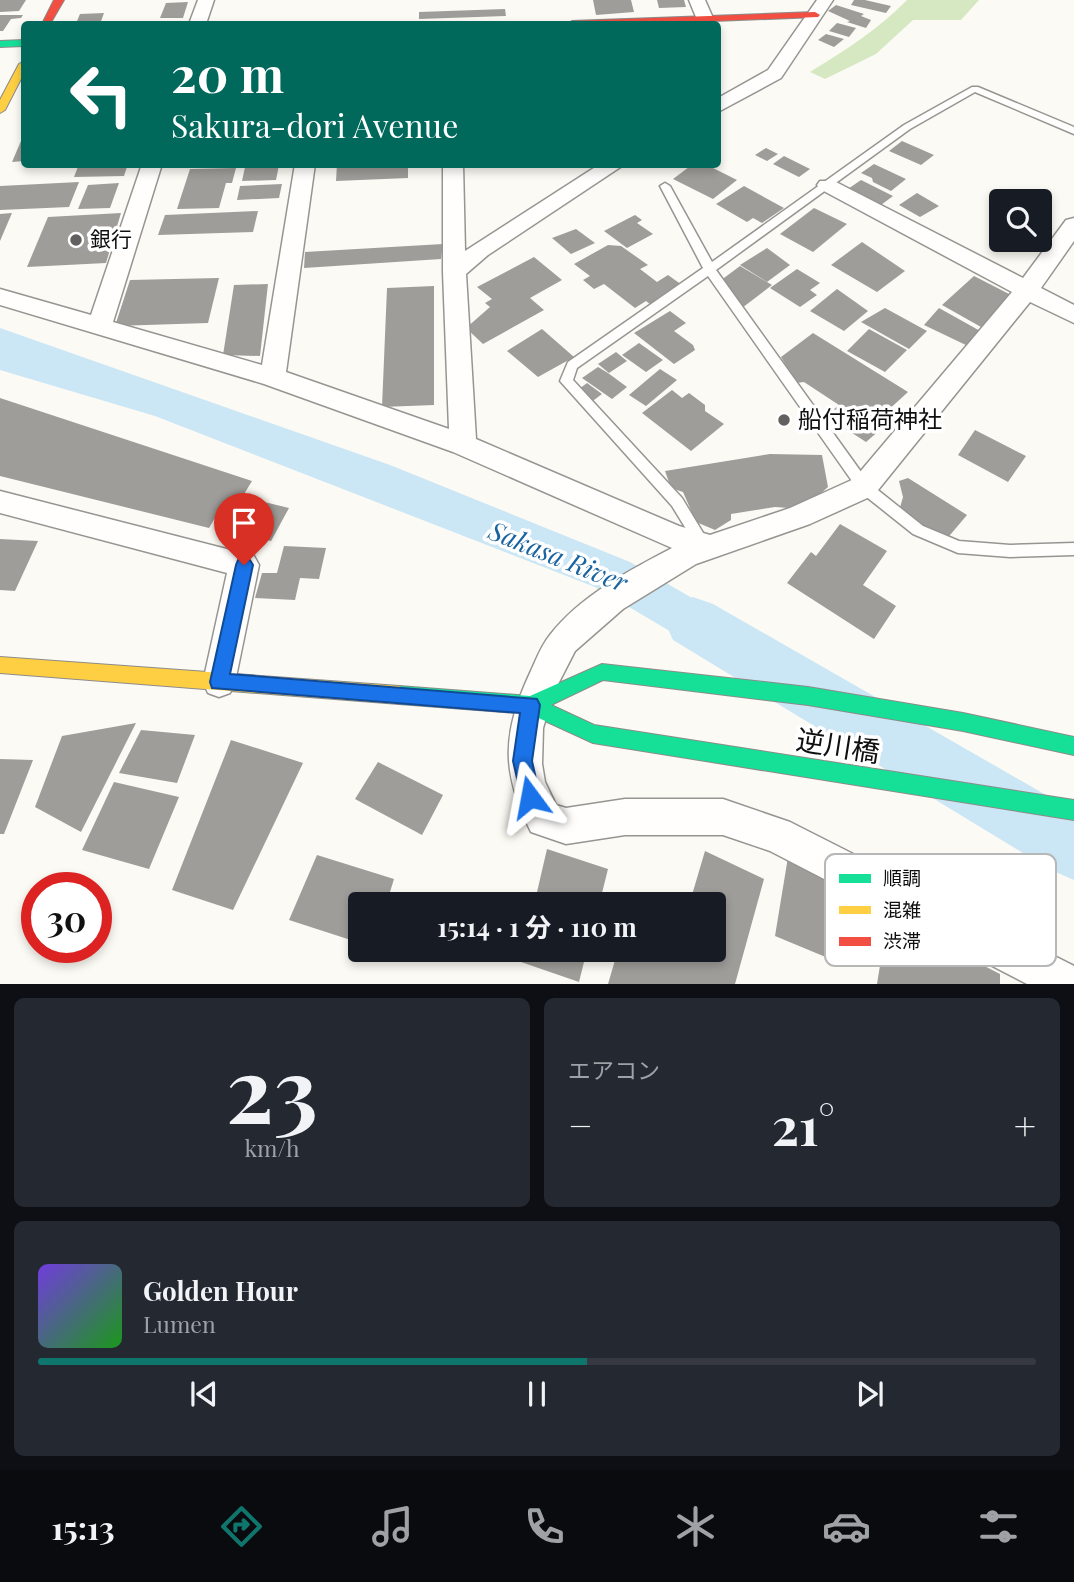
<!DOCTYPE html>
<html lang="ja">
<meta charset="utf-8">
<style>
body{margin:0;font-family:"Playfair Display","Noto Sans JP",serif;background:#242831;color:#f1f3f6;height:100vh;display:flex;flex-direction:column;font-size:26px;white-space:nowrap}
*{box-sizing:border-box;margin:0}
p{font-size:23px;color:#9ea1a6}
.icon{flex:none;width:38px;height:38px;fill:none;stroke:currentColor;stroke-width:2;stroke-linecap:round;stroke-linejoin:round}
.map{position:relative;height:984px;overflow:hidden}
.drawer{display:flex;flex-direction:column;gap:14px;padding:14px;background:#0d0f14;flex:1}
.drawer>*{flex:none}
.hud{position:absolute;left:21px;top:21px;width:700px;height:147px;border-radius:7px;box-shadow:0 4px 10px #0003;background:#00695c;color:#fff;overflow:hidden}
.controls{position:absolute;left:989px;top:189px;display:grid;gap:14px}
.controls a{display:grid;place-items:center;width:63px;height:63px;border-radius:7px;background:#171b24;box-shadow:0 4px 10px #0003;font-size:35px}
.speed{position:absolute;left:21px;top:872px;display:flex;gap:14px;font-size:35px;font-weight:700;text-align:center}
.speed>*{display:grid;place-content:center;width:91px;height:91px;border-radius:50%;background:#171b24;box-shadow:0 4px 10px #0003;line-height:1}
.speed .limit{border:10px solid #d22;background:#fff;color:#111}
.pin{position:absolute;display:grid;place-items:center;width:60px;height:60px;color:#fff;margin:-72px -30px;border-radius:50% 50% 50% 0;rotate:-45deg;box-shadow:0 0 7px #0007}
.pin .icon{rotate:45deg}
.me{position:absolute;width:77px;margin:-38px;rotate:347deg;stroke-linejoin:round;filter:drop-shadow(0 0 5px #0008)}
.turn{display:flex;align-items:center;gap:24px;height:147px;padding:0 35px;font-size:32px}
.turn .icon{width:91px;height:91px;stroke-width:2.5}
.turn b{display:block;font-size:49px;line-height:60px}
.big{font-size:52px;font-weight:700;line-height:1.1}
.drawer .card{flex:1;display:flex;flex-direction:column;justify-content:center;gap:10px;min-width:0;padding:0 24px;border-radius:10px;background:#242831}
.drawer .dial{align-items:center;gap:0}
.dial b{font-size:91px;line-height:1}
.song{display:flex;align-items:center;gap:21px}
.cover{width:84px;height:84px;border-radius:10px;background:linear-gradient(135deg,hsl(260 70% 55%),hsl(120 70% 35%))}
.played{height:7px;border-radius:4px;background:linear-gradient(90deg,#0f766e 55%,#363941 55%)}
.keys{display:flex;justify-content:space-around;direction:ltr}
.heat{display:flex;justify-content:space-between;align-items:center;font-size:38px;direction:ltr}
.drawer .tiles{flex:1;display:grid;gap:14px;grid-template-columns:1fr 1fr}
.card:last-child{grid-column:span 2}
.trip{position:absolute;left:348px;top:892px;width:378px;height:70px;border-radius:7px;background:#171b24;box-shadow:0 4px 10px #0003;font-weight:700;line-height:70px;text-align:center}
.tabs{display:flex;height:112px;justify-content:space-around;align-items:center;background:#090b0e;color:#9ea1a6}
.tabs .icon{width:49px;height:49px}
.tabs .current{color:#0f766e}
.tabs b{font-size:32px;color:#f1f3f6}
.map>svg:first-child{display:block}
</style>
<div class="map">
<svg width="1074" height="984" viewBox="0 0 1074 984">
<rect width="100%" height="100%" fill="#fcfaf4"/>
<path fill="#d6e8c2" d="M907,0H979L961,20H913L876,54L825,79L810,72C844,51 879,29 907,0Z"/>
<polygon fill="#cbe6f5" points="0,328 390,465 630,562 799,660 702,650 595,587 155,416 0,370"/>
<g fill="none" stroke-linecap="round" stroke-linejoin="round">
<polygon fill="#cbe6f5" fill-rule="evenodd" points="693,597 713,604 1074,811 1074,880 1051,870 673,640 665,622 673,604"/>
</g>
<g fill="#9f9d99">
<polygon points="0,0 26,0 19,11 0,12"/>
<polygon points="593,0 631,0 634,12 596,15"/>
<polygon points="657,0 684,0 686,7 659,8"/>
<polygon points="854,0 865,0 891,6 886,13 851,5"/>
<polygon points="188,2 183,18 160,18 166,3"/>
<polygon points="836,5 864,14 861,16 871,20 866,28 847,22 850,21 828,11"/>
<polygon points="505,9 506,16 419,19 419,12"/>
<polygon points="104,13 100,24 79,24 77,21 80,14"/>
<polygon points="0,15 23,15 21,18 11,19 3,31 0,31"/>
<polygon points="837,23 856,28 849,37 829,31"/>
<polygon points="826,34 844,39 834,47 818,40"/>
<polygon points="24,134 24,161 12,162"/>
<polygon points="902,141 934,155 921,165 889,151"/>
<polygon points="766,148 778,154 767,161 755,155"/>
<polygon points="784,156 810,169 799,177 773,164"/>
<polygon points="79,164 128,164 124,176 74,177"/>
<polygon points="337,164 408,164 408,178 336,181"/>
<polygon points="693,164 705,164 737,180 713,199 673,179"/>
<polygon points="874,164 906,179 891,191 873,182 872,178 861,173"/>
<polygon points="279,165 276,180 242,181 245,167"/>
<polygon points="236,168 232,183 226,183 219,208 177,209 190,169"/>
<polygon points="861,180 893,196 877,208 845,191"/>
<polygon points="79,182 69,207 0,210 0,186"/>
<polygon points="119,183 110,208 78,209 88,185"/>
<polygon points="282,184 279,198 237,200 240,186"/>
<polygon points="744,186 784,208 762,223 753,218 747,222 716,204"/>
<polygon points="917,193 939,206 920,217 899,205"/>
<polygon points="814,208 847,224 813,252 780,234"/>
<polygon points="258,211 253,232 158,235 165,215"/>
<polygon points="12,213 0,241 0,214"/>
<polygon points="121,213 106,263 27,267 48,217"/>
<polygon points="635,215 642,220 637,223 653,234 627,248 604,231"/>
<polygon points="576,229 595,243 571,254 552,238"/>
<polygon points="862,242 905,271 877,292 831,265"/>
<polygon points="443,244 441,259 304,268 305,252"/>
<polygon points="608,245 621,246 648,265 640,269 657,282 668,275 682,285 651,305 646,301 635,308 604,284 594,289 583,280 590,276 574,264"/>
<polygon points="767,248 790,265 767,282 740,265"/>
<polygon points="534,257 562,280 530,298 544,310 483,344 466,328 490,307 485,303 492,299 477,287"/>
<polygon points="740,266 772,285 742,308 720,281"/>
<polygon points="797,269 820,283 810,290 817,295 800,307 770,288"/>
<polygon points="974,276 1013,296 981,327 942,305"/>
<polygon points="219,278 208,323 115,326 130,280"/>
<polygon points="268,284 260,356 223,355 234,285"/>
<polygon points="434,286 434,405 382,407 387,288"/>
<polygon points="837,289 868,311 844,331 810,311"/>
<polygon points="885,308 927,331 909,349 861,322"/>
<polygon points="939,308 982,332 970,347 924,325"/>
<polygon points="670,311 686,323 674,331 693,345 695,350 674,364 634,333"/>
<polygon points="542,329 574,357 538,377 507,351"/>
<polygon points="869,329 907,350 885,372 847,351"/>
<polygon points="813,333 908,392 885,413 895,417 866,442 826,416 839,405 804,382 796,383 781,357"/>
<polygon points="639,343 663,360 646,372 622,355"/>
<polygon points="616,352 627,361 609,373 598,364"/>
<polygon points="598,367 608,373 627,387 612,399 582,378"/>
<polygon points="660,369 677,380 646,406 629,395"/>
<polygon points="587,383 602,394 590,403 575,392"/>
<polygon points="672,390 682,398 689,393 705,405 705,411 724,424 691,451 642,413"/>
<polygon points="0,398 252,481 232,514 219,511 209,528 0,476"/>
<polygon points="975,430 1026,456 1008,482 958,455"/>
<polygon points="770,454 822,455 828,487 803,509 775,507 731,514 731,520 715,530 696,522 683,492 671,488 665,471"/>
<polygon points="908,478 967,515 945,541 899,511 903,497 899,481"/>
<polygon points="248,498 289,508 271,541 229,531"/>
<polygon points="840,524 887,551 863,585 896,606 874,639 787,583 811,552 816,556"/>
<polygon points="0,539 38,541 15,591 0,590"/>
<polygon points="284,546 326,548 319,579 300,578 295,600 255,598 262,573 277,573"/>
<polygon points="136,723 81,832 35,807 62,736"/>
<polygon points="141,730 195,735 177,783 119,773"/>
<polygon points="231,740 303,763 233,910 172,890"/>
<polygon points="0,759 33,760 4,834 0,834"/>
<polygon points="378,762 443,795 422,835 355,799"/>
<polygon points="114,782 179,797 149,869 82,850"/>
<polygon points="547,849 608,869 599,905 534,905"/>
<polygon points="705,851 764,879 735,984 608,984 618,950 714,950 714,905 689,905"/>
<polygon points="317,855 394,879 386,905 360,905 360,943 289,920"/>
<polygon points="788,857 842,885 828,958 775,936"/>
<polygon points="888,916 947,955 963,955 1000,974 1000,984 877,984"/>
<polygon points="524,950 587,950 579,982 521,962"/>
</g>
<g fill="none" stroke-linecap="round" stroke-linejoin="round">
<g stroke="#969592" stroke-width="3">
<polygon id="lane" points="972,87 978,87 1074,127 1074,134 975,92 910,129 716,270 869,483 923,526 959,541 1010,545 1074,543 1074,555 1010,557 958,553 913,534 859,491 708,276 577,368 573,380 682,498 711,546 709,550 704,552 699,550 672,506 560,381 568,362 703,268 660,186 665,183 670,186 712,262 904,125"/>
</g>
<g stroke="#969592" stroke-width="3">
<g id="street">
<polygon points="198,0 214,0 206,24 189,24"/>
<polygon points="689,0 705,0 713,18 710,22 698,22"/>
<polygon points="817,0 833,0 781,78 718,112 718,98 768,70"/>
<path d="M142,164H162L113,322L262,365L295,164H315L286,372L449,429L443,272V164H463L465,251L600,164H625L488,255L466,274L476,439L679,526L710,535L790,508L854,479L1012,292L820,189L817,185L820,181H834L1023,278L1066,220L1074,218V241L1041,288L1074,305V323L1030,302L874,495L810,524L696,564L623,609L575,651L554,692L543,728L542,764L545,782L556,805L566,808L625,799H723L790,822L1074,966V984H1027L770,851L723,835H625L566,844L531,832C501,772 502,733 530,673C536,660 541,646 550,635C580,596 630,570 672,548L453,452L264,384L0,305V289L91,315Z"/>
<polygon points="0,491 254,556 259,565 235,682 230,693 219,697 208,693 203,682 227,573 0,513"/>
</g>
</g>
<g stroke="#8c8b89" stroke-width="2">
<g id="fast">
<polygon points="24,40 24,46 0,47 0,41"/>
<polygon points="602,664 808,687 963,713 1074,737 1074,755 963,731 808,705 603,680 551,705 594,725 1074,800 1074,820 593,743 530,714 399,704 392,701 390,695 392,689 399,686 530,696"/>
</g>
</g>
<g stroke="#8c8b89" stroke-width="2">
<g id="slow">
<polygon points="24,61 24,73 5,110 0,113 0,100 19,64"/>
<polygon points="0,657 399,686 406,689 408,695 406,701 399,704 0,673"/>
</g>
</g>
<g stroke="#8c8b89" stroke-width="2">
<g id="jam">
<polygon points="54,0 64,0 50,24 42,24"/>
<polygon points="815,12 820,15 818,17 637,24 567,24 572,21"/>
</g>
</g>
<use href="#lane" fill="#fffefd" fill-rule="evenodd"/>
<use href="#street" fill="#fffefd" fill-rule="evenodd"/>
<use href="#fast" fill="#16e098" fill-rule="evenodd"/>
<use href="#slow" fill="#ffcf43" fill-rule="evenodd"/>
<use href="#jam" fill="#f24e42" fill-rule="evenodd"/>
</g>
<polygon fill="#1a73e8" stroke="#114b97" stroke-width="2" points="244,558 250,560 253,565 230,674 537,699 540,705 532,761 540,797 537,804 530,807 523,804 513,761 520,713 212,688 210,682 236,565 238,560"/>
<g fill="#62615f" stroke="#fff" stroke-width="2.5">
<circle cx="76" cy="240" r="7"/>
<circle cx="784" cy="420" r="7"/>
</g>
<g text-anchor="middle" stroke-width="7" stroke-linejoin="round" paint-order="stroke">
<g font-size="21" fill="#0f0f0f" stroke="#fff" text-anchor="start">
<text x="90" y="247">銀行</text>
</g>
<g font-size="24" fill="#0f0f0f" stroke="#fff" text-anchor="start">
<text x="798" y="428">船付稲荷神社</text>
</g>
<g font-size="26" font-style="italic" fill="#19639f" stroke="#fff">
<text transform="translate(558 557) rotate(22)" y="9">Sakasa River</text>
</g>
<g font-size="28" fill="#0f0f0f" stroke="#fff">
<text transform="translate(838 746) rotate(9)" y="10">逆川橋</text>
</g>
</g>
<rect x="825" y="854" width="231" height="112" rx="10" fill="#fff" stroke="#b7b7b7" stroke-width="2"/>
<rect x="839" y="874" width="32" height="9" fill="#16e098"/>
<rect x="839" y="906" width="32" height="8" fill="#ffcf43"/>
<rect x="839" y="937" width="32" height="9" fill="#f24e42"/>
<g font-size="19" fill="#0f0f0f">
<text x="883" y="885">順調</text>
<text x="883" y="917">混雑</text>
<text x="883" y="948">渋滞</text>
</g>
</svg>
<div class="controls">
<a><svg class="icon" aria-label="search" viewBox="0 0 24 24"><circle cx="10" cy="10" r="6"/><path d="M15 15l6 6"/></svg></a>
</div>
<div class="speed"><div class="limit">30</div></div>
<div class="pin" style="left:244px;top:565px;background:#d93025"><svg class="icon" aria-label="arrive" viewBox="0 0 24 24"><path d="M6 21V4h12l-3 4 3 4H6"/></svg></div>
<svg class="me" style="left:530px;top:797px" viewBox="-20 -20 40 40"><path d="M0-17L14 15 0 8-14 15z" fill="#1a73e8" stroke="#fff" stroke-width="4"/></svg>
<div class="trip">15:14 · 1 分 · 110 m</div>
<div class="hud">
<div class="turn"><svg class="icon" aria-label="left" viewBox="0 0 24 24"><path d="M17 20v-9H6M10 6l-5 5 5 5"/></svg><div><b>20 m</b>Sakura-dori Avenue</div></div>
</div>
</div>
<section class="drawer">
<div class="tiles">
<div class="card dial"><b>23</b><p>km/h</p></div>
<div class="card"><p>エアコン</p>
<div class="heat"><a>−</a><b class="big">21°</b><a>+</a></div>
</div>
<div class="card">
<div class="song"><i class="cover"></i><div><b>Golden Hour</b><p>Lumen</p></div></div>
<div class="played"></div>
<div class="keys"><svg class="icon" aria-label="previous" viewBox="0 0 24 24"><path d="M18 5L8 12l10 7zM5 5v14"/></svg><svg class="icon" aria-label="pause" viewBox="0 0 24 24"><path d="M8 5v14M16 5v14"/></svg><svg class="icon" aria-label="next" viewBox="0 0 24 24"><path d="M6 5l10 7-10 7zM19 5v14"/></svg></div>
</div>
</div>
</section>
<nav class="tabs">
<b>15:13</b>
<svg class="icon current" aria-label="directions" viewBox="0 0 24 24"><path d="M12 3l9 9-9 9-9-9zM9 14v-3h6M13 9l2 2-2 2"/></svg>
<svg class="icon" aria-label="music" viewBox="0 0 24 24"><path d="M9 18V5l10-2v13"/><circle cx="6" cy="18" r="3"/><circle cx="16" cy="16" r="3"/></svg>
<svg class="icon" aria-label="phone" viewBox="0 0 24 24"><path d="M5 4h4l2 5-3 2q2 4 5 5l2-3 5 2v4C11 20 4 13 5 4z"/></svg>
<svg class="icon" aria-label="climate" viewBox="0 0 24 24"><path d="M12 3v18M4 7l16 10M4 17L20 7"/></svg>
<svg class="icon" aria-label="car" viewBox="0 0 24 24"><path d="M5 17H2v-5l4-1 3-4h7l3 4 3 1v5h-3M9 17h6M6 11h13"/><circle cx="7" cy="17" r="2"/><circle cx="17" cy="17" r="2"/></svg>
<svg class="icon" aria-label="filters" viewBox="0 0 24 24"><path d="M4 7h16M4 17h16"/><circle cx="9" cy="7" r="2"/><circle cx="15" cy="17" r="2"/></svg>
</nav>
